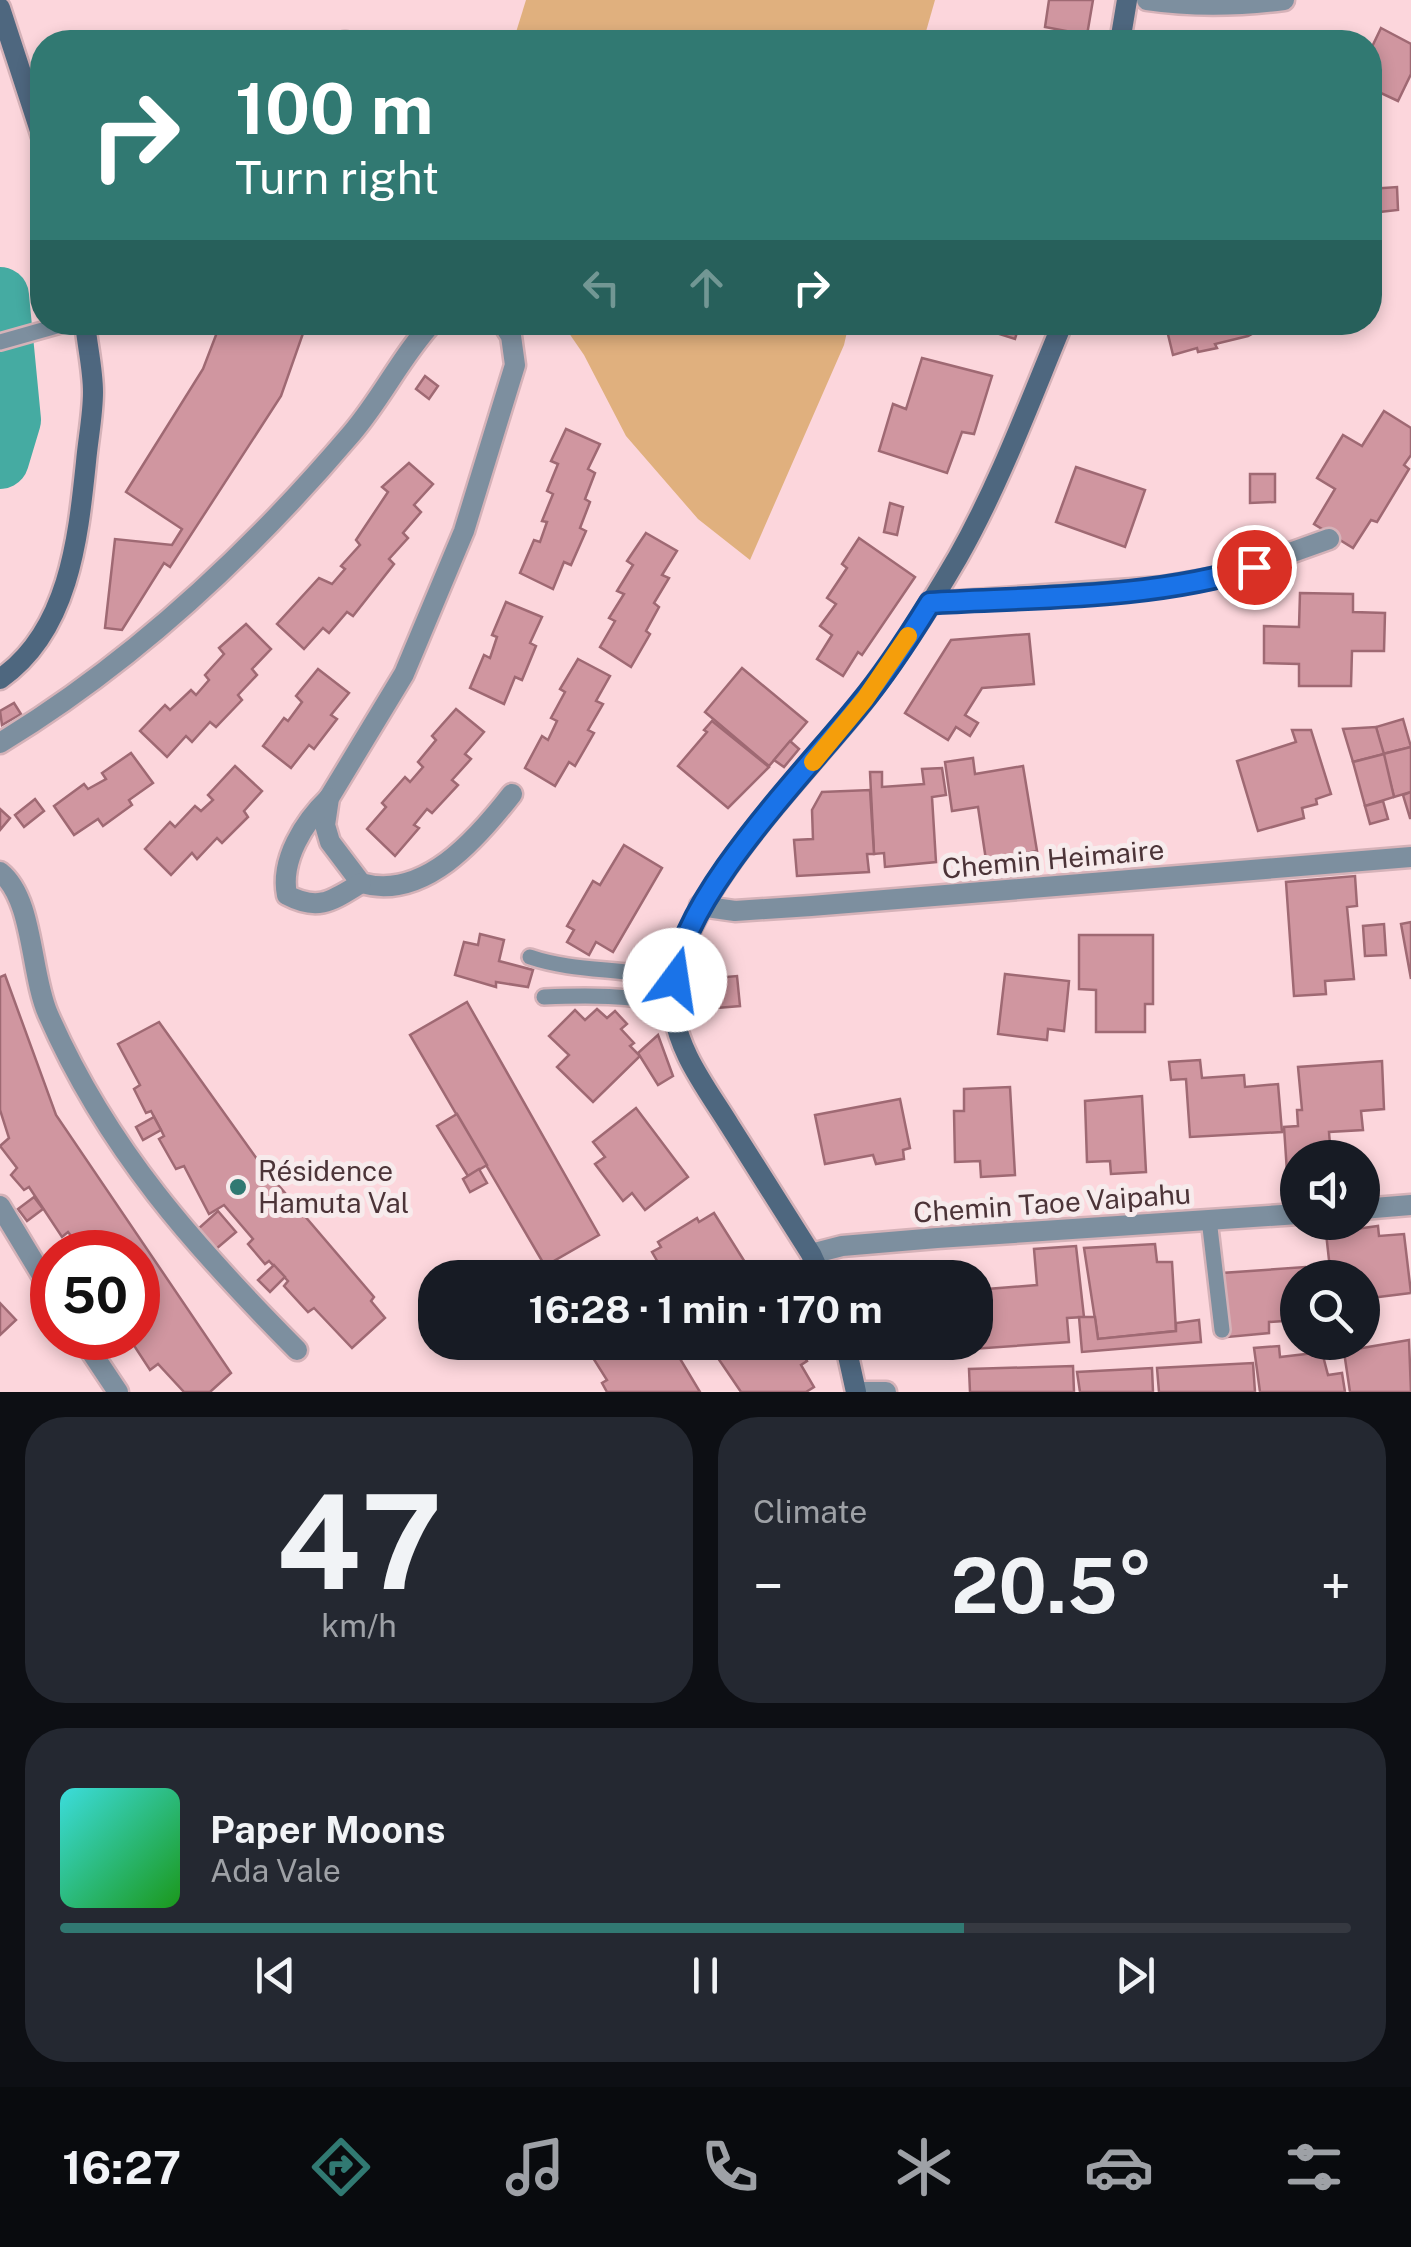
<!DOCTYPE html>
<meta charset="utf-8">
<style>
body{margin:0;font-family:"Public Sans",sans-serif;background:#242831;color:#f1f3f6;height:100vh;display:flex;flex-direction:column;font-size:38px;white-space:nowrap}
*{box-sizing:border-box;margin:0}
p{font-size:32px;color:#9ea1a6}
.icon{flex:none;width:55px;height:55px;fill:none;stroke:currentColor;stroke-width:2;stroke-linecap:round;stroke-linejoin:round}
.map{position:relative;height:1392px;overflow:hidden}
.sheet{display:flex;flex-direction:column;gap:25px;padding:25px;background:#0d0f14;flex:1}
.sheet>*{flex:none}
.banner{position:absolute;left:30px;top:30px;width:1352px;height:305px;border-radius:40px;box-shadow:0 5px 15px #0003;background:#317972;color:#fff;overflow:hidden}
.controls{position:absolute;left:1280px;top:1140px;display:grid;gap:20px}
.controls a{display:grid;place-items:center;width:100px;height:100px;border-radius:50%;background:#171b24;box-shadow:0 5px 15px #0003;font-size:50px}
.speed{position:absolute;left:30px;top:1230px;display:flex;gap:20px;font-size:50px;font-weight:700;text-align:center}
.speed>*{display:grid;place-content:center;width:130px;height:130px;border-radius:50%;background:#171b24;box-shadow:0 5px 15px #0003;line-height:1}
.speed .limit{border:15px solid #d22;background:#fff;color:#111}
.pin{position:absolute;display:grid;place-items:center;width:85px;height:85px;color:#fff;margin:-42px;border:5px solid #fff;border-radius:50%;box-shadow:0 2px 10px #0007}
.me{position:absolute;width:110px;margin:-55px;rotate:14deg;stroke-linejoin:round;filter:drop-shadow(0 0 8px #0008)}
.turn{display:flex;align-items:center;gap:35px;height:210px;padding:0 40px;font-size:45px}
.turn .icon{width:130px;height:130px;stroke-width:2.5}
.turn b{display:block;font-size:70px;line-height:85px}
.lanes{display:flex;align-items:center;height:95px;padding:0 40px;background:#0003;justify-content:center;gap:50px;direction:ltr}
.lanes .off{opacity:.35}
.big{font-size:75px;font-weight:700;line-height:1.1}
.sheet .card{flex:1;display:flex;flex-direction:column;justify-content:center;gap:15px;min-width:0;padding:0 35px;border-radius:40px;background:#242831}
.sheet .dial{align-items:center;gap:0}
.dial b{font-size:130px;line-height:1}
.song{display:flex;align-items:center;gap:30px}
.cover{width:120px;height:120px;border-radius:15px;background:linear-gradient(135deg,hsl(180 70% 55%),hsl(120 70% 35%))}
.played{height:10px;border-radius:5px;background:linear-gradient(90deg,#317972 70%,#363941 70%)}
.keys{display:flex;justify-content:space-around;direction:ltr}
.heat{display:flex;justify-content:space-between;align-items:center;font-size:55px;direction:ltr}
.sheet .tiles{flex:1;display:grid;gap:25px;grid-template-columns:1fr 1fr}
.card:last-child{grid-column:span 2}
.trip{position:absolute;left:418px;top:1260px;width:575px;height:100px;border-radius:40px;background:#171b24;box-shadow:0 5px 15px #0003;font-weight:700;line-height:100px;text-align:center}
.tabs{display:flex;height:160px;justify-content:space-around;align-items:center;background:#090b0e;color:#9ea1a6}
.tabs .icon{width:70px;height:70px}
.tabs .on{color:#317972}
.tabs b{font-size:45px;color:#f1f3f6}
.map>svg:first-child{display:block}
</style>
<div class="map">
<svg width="1411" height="1392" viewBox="0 0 1411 1392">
<rect width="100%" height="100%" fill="#fcd6dc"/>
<g fill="#e0b07e">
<polygon points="526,0 935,0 923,42 513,42"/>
<polygon points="562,323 849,323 844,345 750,560 698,519 626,436 584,355"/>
</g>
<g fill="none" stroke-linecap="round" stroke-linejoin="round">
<polyline stroke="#45aba2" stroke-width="58" points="0,296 12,420 0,460"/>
</g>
<g fill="#d096a0" stroke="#9f6973" stroke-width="2.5">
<polygon points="1049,0 1093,0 1087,35 1045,27"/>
<polygon points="1381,28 1411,44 1411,74 1398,101 1370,88 1370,51"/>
<polygon points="1397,187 1398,210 1370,213 1370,189"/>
<polygon points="221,322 307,322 281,396 170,567 164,563 122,630 105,628 115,539 172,545 182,529 126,492 203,369"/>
<polygon points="978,322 1020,322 1015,339 977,327"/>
<polygon points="1165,322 1265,322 1266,326 1248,336 1215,344 1217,348 1198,352 1197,348 1173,355"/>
<polygon points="922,358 992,376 974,434 962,432 947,473 879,451 893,404 906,409"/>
<polygon points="425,376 438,386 429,399 416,389"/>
<polygon points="1384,411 1411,428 1411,455 1404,465 1409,469 1377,522 1371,520 1353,548 1314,524 1335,489 1317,478 1343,435 1362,446"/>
<polygon points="566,429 600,444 588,469 595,473 585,499 590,502 580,528 586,531 571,565 564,562 553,589 520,573 534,540 540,542 547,522 542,521 553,494 547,491 558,464 551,461"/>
<polygon points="409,463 433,484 414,505 421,512 403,533 408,538 389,559 394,564 353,616 347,612 329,633 323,628 304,649 277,624 319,578 332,584 345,569 341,566 360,545 356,540 388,492 382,487"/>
<polygon points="1076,467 1145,490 1125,547 1056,522"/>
<polygon points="1250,474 1275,474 1275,502 1250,503"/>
<polygon points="890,503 903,507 897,535 884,532"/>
<polygon points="646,533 677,551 662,575 669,578 654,603 659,607 646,631 650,634 631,667 600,647 615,621 609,618 624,594 617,591 633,565 627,561"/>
<polygon points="859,538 915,577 862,655 858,652 843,676 817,659 832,635 820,626 836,604 827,598 847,568 842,564"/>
<polygon points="1300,593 1353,594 1353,612 1385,613 1384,651 1352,651 1351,686 1299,686 1299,664 1264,663 1264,626 1299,627"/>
<polygon points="506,602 542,617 530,643 536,646 522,680 515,677 504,704 470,688 484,655 490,658 497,637 492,635"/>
<polygon points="246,624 271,649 252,669 257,675 238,695 242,700 216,727 210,722 192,742 186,736 167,757 140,731 165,705 170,710 191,690 196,695 209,680 205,675 224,654 219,648"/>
<polygon points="1029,634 1034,684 982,688 965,715 978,723 970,736 956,727 948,740 905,713 951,640"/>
<polygon points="578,659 610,676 596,701 603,704 588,730 594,733 575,766 569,762 555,786 525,768 542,736 548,740 557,721 551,718 565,692 560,689"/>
<polygon points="742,668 807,722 769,766 705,712"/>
<polygon points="318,669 349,693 331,715 337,719 314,749 309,745 291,768 263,746 284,718 288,721 302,702 296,696"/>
<polygon points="14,703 21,714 2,725 0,711"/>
<polygon points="456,709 484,732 465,754 471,759 452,780 458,785 432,813 427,809 414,825 419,828 395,856 367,829 386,807 382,803 405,777 410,782 423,767 418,762 436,740 432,736"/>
<polygon points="1403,719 1411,747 1383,754 1376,727"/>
<polygon points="712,721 769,767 728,808 678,766 707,732 704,730"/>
<polygon points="1376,727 1384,754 1353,762 1343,729"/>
<polygon points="1292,730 1311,730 1331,794 1316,799 1317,804 1302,808 1304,818 1258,831 1237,761 1296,742"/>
<polygon points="790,741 799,749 784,767 774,760"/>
<polygon points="1411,747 1411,792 1394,797 1383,754"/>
<polygon points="131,753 153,783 129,800 132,805 103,826 98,819 74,835 54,806 84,784 88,789 106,779 102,773"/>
<polygon points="1384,754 1394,797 1365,806 1353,762"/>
<polygon points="973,758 975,774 1023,766 1037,851 986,860 978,807 952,811 945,762"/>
<polygon points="235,766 262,791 244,811 248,817 222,843 217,838 197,859 192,853 171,875 145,849 170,822 175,827 195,806 201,811 213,800 208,795"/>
<polygon points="942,768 946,795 932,797 936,862 885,867 884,853 874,854 870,772 882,772 882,787 924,784 922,769"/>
<polygon points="870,790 874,854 867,854 869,872 797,876 794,840 813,839 812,810 822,792"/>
<polygon points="1411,792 1411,818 1410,818 1403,795"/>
<polygon points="35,799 44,811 24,827 15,815"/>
<polygon points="1383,801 1388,819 1370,824 1365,806"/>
<polygon points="0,809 10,818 0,830"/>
<polygon points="624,845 662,868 613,952 596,942 589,955 567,942 574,930 567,926 593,881 600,885"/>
<polygon points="1355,876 1357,906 1347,907 1354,979 1325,981 1326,994 1294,996 1286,882"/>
<polygon points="1411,922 1411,979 1401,924"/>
<polygon points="1384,924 1386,955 1365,956 1363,926"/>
<polygon points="480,934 504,940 499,961 533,970 528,987 496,982 496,987 455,975 464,942 478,945"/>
<polygon points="1079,935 1153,935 1153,1004 1145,1004 1145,1032 1096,1032 1096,990 1079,989"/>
<polygon points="1005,974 1069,981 1064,1031 1048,1029 1047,1040 998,1034"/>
<polygon points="5,975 56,1115 231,1373 210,1392 184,1392 158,1364 150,1370 131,1341 131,1338 138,1338 138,1252 84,1252 68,1232 62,1237 29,1187 24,1190 11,1175 17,1168 0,1146 9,1138 0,1110 0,977"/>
<polygon points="737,976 740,1006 705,1009 703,979"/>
<polygon points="467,1002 599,1235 545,1266 410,1035"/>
<polygon points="597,1009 607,1018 615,1011 627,1024 621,1029 634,1043 630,1046 640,1056 593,1102 557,1067 569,1055 549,1036 575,1010 585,1020"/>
<polygon points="159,1022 262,1166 374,1297 371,1301 385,1318 352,1348 314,1308 308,1312 284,1286 288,1281 269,1261 265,1264 248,1244 253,1239 224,1205 209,1214 184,1166 176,1169 159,1139 164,1136 161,1130 151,1111 146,1113 134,1089 140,1085 118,1044"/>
<polygon points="658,1035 673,1076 658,1085 638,1053"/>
<polygon points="1200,1060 1202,1078 1244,1075 1245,1087 1278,1084 1282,1132 1190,1137 1186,1079 1171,1080 1169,1062"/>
<polygon points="1382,1061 1384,1109 1361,1111 1363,1130 1329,1132 1331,1158 1298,1158 1298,1171 1287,1172 1284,1127 1298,1126 1297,1110 1302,1110 1298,1067"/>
<polygon points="1010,1087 1015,1175 981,1177 980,1161 955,1162 954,1111 964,1111 964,1089"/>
<polygon points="1142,1096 1146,1172 1111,1174 1110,1161 1087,1162 1085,1101"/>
<polygon points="900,1099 910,1148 903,1150 904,1159 876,1164 873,1155 825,1164 815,1115"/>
<polygon points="636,1108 688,1177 645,1210 632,1193 623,1201 595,1164 605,1157 593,1142"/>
<polygon points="457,1114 487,1165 468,1176 437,1126"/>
<polygon points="154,1117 161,1130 143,1140 136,1127"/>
<polygon points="479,1169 487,1183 470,1192 463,1179"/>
<polygon points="34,1197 43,1209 27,1221 18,1209"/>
<polygon points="218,1211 236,1232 216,1249 198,1229"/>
<polygon points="714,1213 755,1278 667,1278 652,1252 661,1247 658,1242 697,1218 699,1222"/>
<polygon points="1378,1226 1379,1236 1404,1234 1411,1293 1362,1299 1362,1278 1331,1278 1326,1233"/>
<polygon points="1155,1244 1157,1262 1172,1262 1176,1331 1098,1339 1084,1248"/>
<polygon points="1076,1246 1084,1317 1067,1318 1069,1342 972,1349 971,1342 975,1342 975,1290 1037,1285 1034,1249"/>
<polygon points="274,1265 285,1277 270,1292 258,1280"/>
<polygon points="1305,1267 1306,1272 1313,1271 1313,1278 1298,1278 1298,1320 1269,1322 1269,1333 1228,1337 1222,1273"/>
<polygon points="624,1268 630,1278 608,1278"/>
<polygon points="954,1269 955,1278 876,1278"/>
<polygon points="0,1303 16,1320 0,1335"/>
<polygon points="1079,1317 1095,1317 1098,1339 1176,1331 1176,1323 1199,1320 1201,1342 1082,1352"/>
<polygon points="103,1338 125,1338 113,1348"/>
<polygon points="1409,1340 1411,1392 1350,1392 1343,1345 1361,1343 1362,1348"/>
<polygon points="583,1342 670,1342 700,1392 607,1392 602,1383 607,1380"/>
<polygon points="707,1342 796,1342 807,1361 801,1365 814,1387 806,1392 741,1392"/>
<polygon points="1279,1346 1280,1357 1322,1352 1328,1375 1342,1373 1345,1392 1260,1392 1254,1348"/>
<polygon points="1253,1363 1255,1392 1159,1392 1157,1368"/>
<polygon points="1073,1366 1074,1392 970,1392 969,1369"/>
<polygon points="1152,1368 1153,1392 1080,1392 1077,1372"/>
</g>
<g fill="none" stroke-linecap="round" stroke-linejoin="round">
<g stroke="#d5b2b8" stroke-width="20">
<g id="service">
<polyline points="0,342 71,322"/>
<path d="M530,957C577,973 627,967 675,981"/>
<path d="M544,997C589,995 629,995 673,1005"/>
<polyline points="1209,1219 1222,1330"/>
</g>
</g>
<g stroke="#d5b2b8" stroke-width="25">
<g id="minor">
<path d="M1147,0C1194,7 1237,6 1284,0"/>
<polyline points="344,42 346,42"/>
<path d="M502,322L511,336L515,365L464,531L404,674L329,798L325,825L330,842L361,883C424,901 477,839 512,794"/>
<polyline points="930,603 1162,587 1226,576 1329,539"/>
<path d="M0,743C135,661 251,552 352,433C382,398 402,355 433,322"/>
<path d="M329,798C304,822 280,860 287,895C319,912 333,900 361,883"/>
<path d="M0,872C34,899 30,973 48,1014C107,1149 195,1247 297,1350"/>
<polyline points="700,906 735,911 811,906 1411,857"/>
<polyline points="0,1206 52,1292"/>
<polyline points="1362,1209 1411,1205"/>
<polyline points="811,1254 842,1246 937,1238 1298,1214"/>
<polyline points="82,1338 118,1392"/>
<polyline points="864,1392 886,1392"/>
</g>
</g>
<g stroke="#d5b2b8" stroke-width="25">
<g id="secondary">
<polyline points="0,8 42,137"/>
<polyline points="1120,42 1127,0"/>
<path d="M0,679C69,631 78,539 86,462C88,439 93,415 93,392C93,369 87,345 85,322"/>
<path d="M822,1278L811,1254C784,1212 757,1169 730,1126C708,1090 675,1049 673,1004C668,906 803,777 862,702C897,657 929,607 958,557C1000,483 1030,401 1063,322"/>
<polyline points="845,1342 856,1392"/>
</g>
</g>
<use href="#service" stroke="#7d8f9f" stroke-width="15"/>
<use href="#minor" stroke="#7d8f9f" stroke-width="20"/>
<use href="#secondary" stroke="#4e677f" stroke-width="20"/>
</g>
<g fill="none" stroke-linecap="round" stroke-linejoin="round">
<g stroke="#114b97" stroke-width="25">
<path id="route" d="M675,980C679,899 808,769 860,704C886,673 909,637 930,603C1032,597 1156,599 1254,567"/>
</g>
<use href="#route" stroke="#1a73e8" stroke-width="18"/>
<polyline stroke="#f59e0b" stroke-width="18" points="813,762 865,699 908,636"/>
</g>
<circle fill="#317972" stroke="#f7ebec" stroke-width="4" cx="238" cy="1187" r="10"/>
<g text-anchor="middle" stroke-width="10" stroke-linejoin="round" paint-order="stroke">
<g font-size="28" fill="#4c3438" stroke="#f7ebec">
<text transform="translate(1053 859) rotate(-5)" y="10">Chemin Heimaire</text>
<text transform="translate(1052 1203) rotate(-4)" y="10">Chemin Taoe Vaipahu</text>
</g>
<g font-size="28" fill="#4c3438" stroke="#f7ebec" text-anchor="start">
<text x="258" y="1181">Résidence<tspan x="258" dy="32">Hamuta Val</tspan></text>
</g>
</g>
</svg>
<div class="controls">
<a><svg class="icon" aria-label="sound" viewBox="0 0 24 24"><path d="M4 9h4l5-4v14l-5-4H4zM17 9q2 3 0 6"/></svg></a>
<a><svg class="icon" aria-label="search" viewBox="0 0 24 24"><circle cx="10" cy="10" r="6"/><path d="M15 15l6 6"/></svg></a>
</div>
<div class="speed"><div class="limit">50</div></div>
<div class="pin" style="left:1254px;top:567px;background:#d93025"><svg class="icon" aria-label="arrive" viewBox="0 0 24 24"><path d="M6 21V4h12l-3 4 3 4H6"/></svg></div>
<svg class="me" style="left:675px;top:980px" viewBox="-20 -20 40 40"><circle r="19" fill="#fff"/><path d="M0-13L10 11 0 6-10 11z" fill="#1a73e8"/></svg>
<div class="trip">16:28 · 1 min · 170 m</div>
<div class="banner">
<div class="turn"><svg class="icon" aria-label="right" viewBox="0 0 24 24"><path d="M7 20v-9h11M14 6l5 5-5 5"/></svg><div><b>100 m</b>Turn right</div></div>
<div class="lanes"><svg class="icon off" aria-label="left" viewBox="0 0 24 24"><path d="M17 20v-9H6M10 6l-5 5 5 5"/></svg><svg class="icon off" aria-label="ahead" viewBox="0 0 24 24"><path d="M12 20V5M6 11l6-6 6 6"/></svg><svg class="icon" aria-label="right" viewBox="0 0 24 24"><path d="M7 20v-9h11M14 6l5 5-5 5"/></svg></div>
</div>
</div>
<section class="sheet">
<div class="tiles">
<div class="card dial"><b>47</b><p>km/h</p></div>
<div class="card"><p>Climate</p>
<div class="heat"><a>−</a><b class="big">20.5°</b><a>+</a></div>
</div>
<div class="card">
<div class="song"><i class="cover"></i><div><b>Paper Moons</b><p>Ada Vale</p></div></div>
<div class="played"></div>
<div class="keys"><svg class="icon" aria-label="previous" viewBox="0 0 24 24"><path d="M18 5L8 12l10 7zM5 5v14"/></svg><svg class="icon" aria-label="pause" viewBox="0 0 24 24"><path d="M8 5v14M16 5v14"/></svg><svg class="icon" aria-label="next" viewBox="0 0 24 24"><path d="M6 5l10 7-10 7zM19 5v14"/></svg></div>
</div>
</div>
</section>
<nav class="tabs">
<b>16:27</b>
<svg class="icon on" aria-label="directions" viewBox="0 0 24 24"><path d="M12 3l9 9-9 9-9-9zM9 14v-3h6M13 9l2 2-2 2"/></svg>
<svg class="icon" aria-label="music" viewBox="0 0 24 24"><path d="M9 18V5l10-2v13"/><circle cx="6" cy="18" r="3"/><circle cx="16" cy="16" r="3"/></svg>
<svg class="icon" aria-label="phone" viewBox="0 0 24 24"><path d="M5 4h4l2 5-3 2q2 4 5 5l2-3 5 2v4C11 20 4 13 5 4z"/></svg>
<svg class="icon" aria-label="climate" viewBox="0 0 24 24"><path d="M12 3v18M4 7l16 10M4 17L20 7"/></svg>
<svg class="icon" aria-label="car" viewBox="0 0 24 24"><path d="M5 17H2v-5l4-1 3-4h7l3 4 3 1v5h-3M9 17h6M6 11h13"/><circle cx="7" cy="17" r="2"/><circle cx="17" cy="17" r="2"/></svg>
<svg class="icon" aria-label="filters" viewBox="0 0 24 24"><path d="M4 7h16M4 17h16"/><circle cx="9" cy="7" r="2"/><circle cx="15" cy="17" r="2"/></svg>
</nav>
